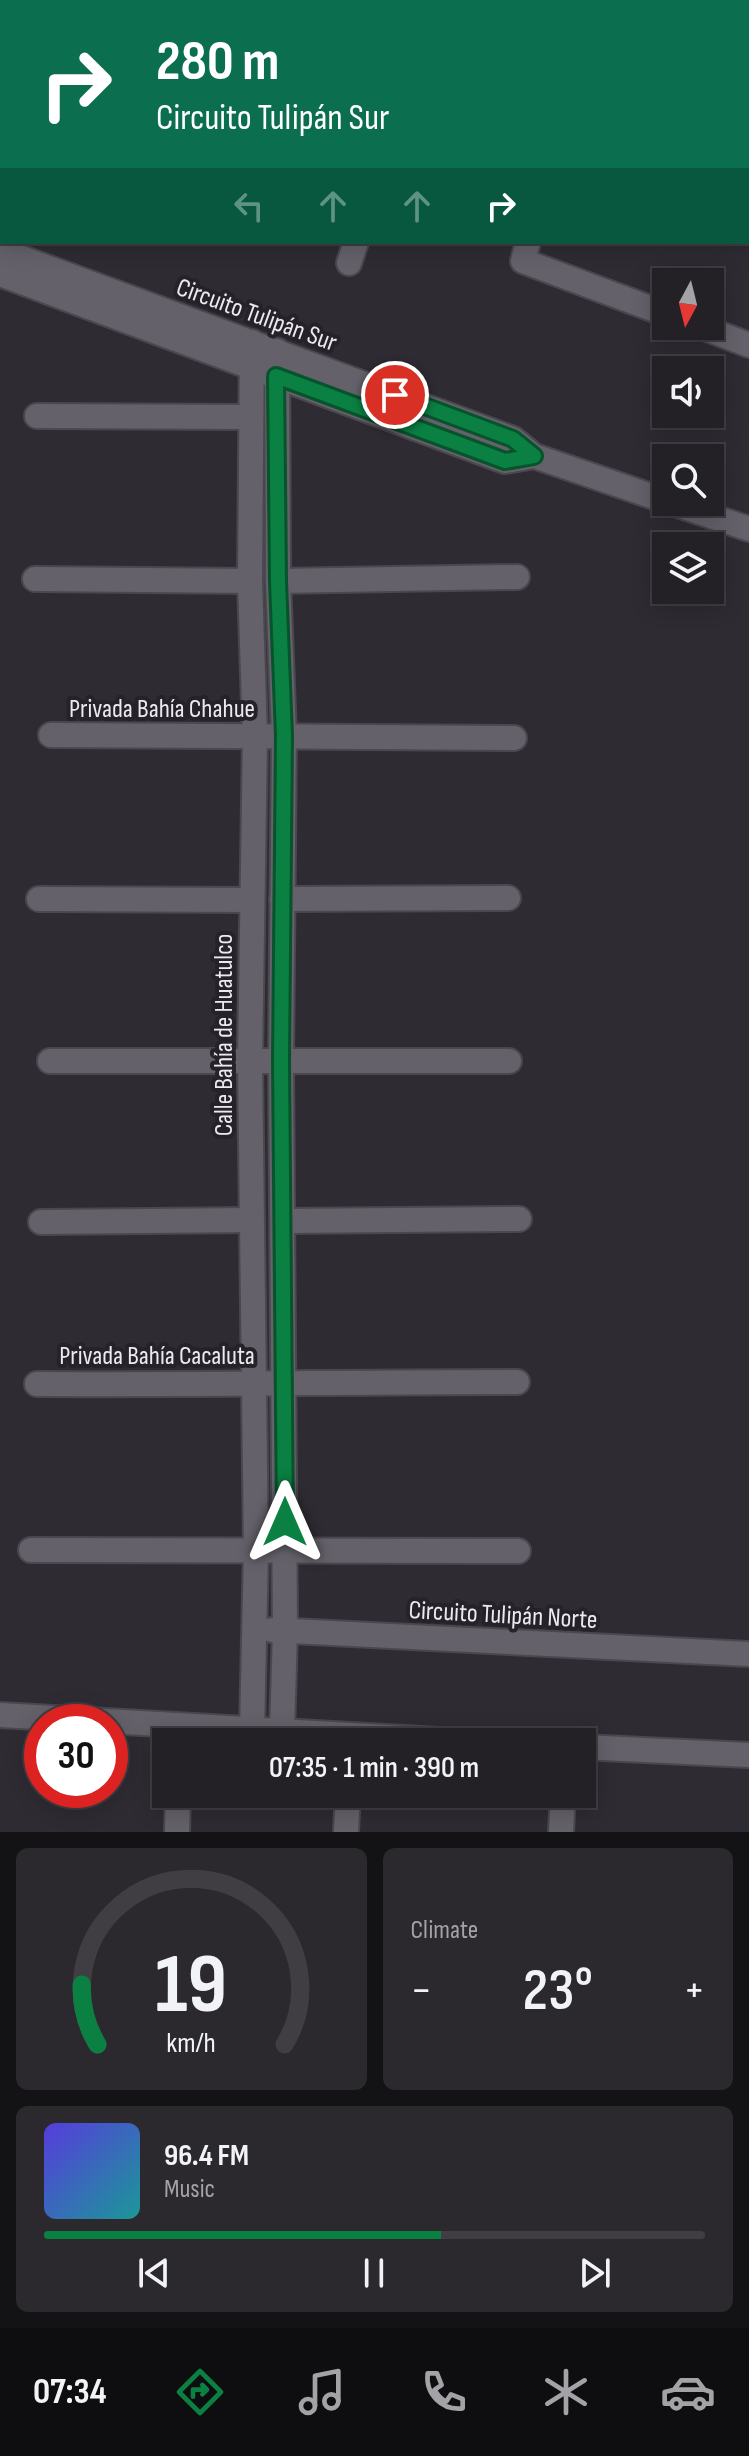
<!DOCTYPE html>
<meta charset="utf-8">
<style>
body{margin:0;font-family:"Sofia Sans Condensed",sans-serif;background:#2b282e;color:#f1f3f6;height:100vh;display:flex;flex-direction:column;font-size:30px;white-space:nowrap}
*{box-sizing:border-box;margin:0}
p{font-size:26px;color:#a3a3a7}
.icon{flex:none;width:44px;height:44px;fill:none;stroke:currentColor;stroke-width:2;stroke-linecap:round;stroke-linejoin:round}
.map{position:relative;height:1832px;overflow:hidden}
.details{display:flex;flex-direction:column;gap:16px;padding:16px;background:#131215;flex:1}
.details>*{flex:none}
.banner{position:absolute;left:0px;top:0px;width:750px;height:244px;box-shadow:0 4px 20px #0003,0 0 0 2px #403e43;background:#0b6e4f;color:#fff;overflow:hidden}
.needle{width:52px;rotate:187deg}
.tools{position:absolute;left:652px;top:268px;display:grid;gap:16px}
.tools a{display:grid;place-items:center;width:72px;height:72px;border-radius:0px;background:#232026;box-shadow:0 4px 20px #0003,0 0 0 2px #403e43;font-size:40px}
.speed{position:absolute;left:24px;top:1704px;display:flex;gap:16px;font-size:40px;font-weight:700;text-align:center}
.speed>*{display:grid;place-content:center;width:104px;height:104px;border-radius:50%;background:#232026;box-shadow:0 4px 20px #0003,0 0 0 2px #403e43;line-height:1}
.speed .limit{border:12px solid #d22;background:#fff;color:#111}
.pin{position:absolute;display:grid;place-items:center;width:68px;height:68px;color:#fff;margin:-34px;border:4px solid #fff;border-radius:50%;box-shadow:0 2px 8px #0007}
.me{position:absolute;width:88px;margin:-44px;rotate:0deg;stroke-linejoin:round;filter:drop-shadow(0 0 6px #0008)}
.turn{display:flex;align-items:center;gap:28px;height:168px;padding:0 24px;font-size:36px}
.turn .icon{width:104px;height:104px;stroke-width:2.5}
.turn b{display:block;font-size:56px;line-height:68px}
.lanes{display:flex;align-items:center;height:76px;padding:0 24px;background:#0003;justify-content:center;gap:40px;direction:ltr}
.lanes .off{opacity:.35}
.big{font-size:60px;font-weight:600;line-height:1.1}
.details .card{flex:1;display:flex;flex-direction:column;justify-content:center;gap:12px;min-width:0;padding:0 28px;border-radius:12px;background:#2b282e}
.details .dial{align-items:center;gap:0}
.dial svg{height:208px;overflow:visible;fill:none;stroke:#403e43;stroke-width:7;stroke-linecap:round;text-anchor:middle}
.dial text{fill:#f1f3f6;stroke:none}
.song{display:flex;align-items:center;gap:24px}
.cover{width:96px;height:96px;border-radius:12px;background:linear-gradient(135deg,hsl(250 70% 55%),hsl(180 70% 35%))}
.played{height:8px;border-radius:4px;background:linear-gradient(90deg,#0b8043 60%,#403e43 60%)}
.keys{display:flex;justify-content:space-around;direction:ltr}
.heat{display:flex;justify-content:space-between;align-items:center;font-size:44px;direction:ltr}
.details .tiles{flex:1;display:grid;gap:16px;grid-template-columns:1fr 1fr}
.card:last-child{grid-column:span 2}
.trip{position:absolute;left:152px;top:1728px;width:444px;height:80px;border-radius:0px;background:#232026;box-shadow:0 4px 20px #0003,0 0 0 2px #403e43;font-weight:600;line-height:80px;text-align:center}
.tabs{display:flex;height:128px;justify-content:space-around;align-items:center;background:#0e0d0f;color:#a3a3a7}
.tabs .icon{width:56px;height:56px}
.tabs .current{color:#0b8043}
.tabs b{font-size:36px;color:#f1f3f6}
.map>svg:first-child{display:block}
</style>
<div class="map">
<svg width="749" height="1832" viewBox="0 0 749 1832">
<rect width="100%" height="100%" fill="#2f2b33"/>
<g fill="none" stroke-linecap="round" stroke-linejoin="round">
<g stroke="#4a474e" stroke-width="28">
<g id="minor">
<polyline points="62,2 63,0"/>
<polyline points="244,2 245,0"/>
<polyline points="432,2 432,0"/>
<polyline points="600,2 601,0"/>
<polyline points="748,167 749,167"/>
<polyline points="528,242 523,261 666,314"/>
<polyline points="0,250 513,439 534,456 666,501"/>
<polyline points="349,263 356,242"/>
<polyline points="0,274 505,461 534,456"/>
<polyline points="699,326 749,345"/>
<polyline points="277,351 278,581 284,736 281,1061 285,1631 282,1732"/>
<polyline points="37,416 250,417"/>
<polyline points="669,502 749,529"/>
<polyline points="35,579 250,581"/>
<polyline points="278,581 517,577"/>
<polyline points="51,735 514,738"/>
<polyline points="39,899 252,900"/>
<polyline points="282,899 508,898"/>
<polyline points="50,1061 509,1061"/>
<polyline points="283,1221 519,1219"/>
<polyline points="41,1222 251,1220"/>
<path d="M37,1384C197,1385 357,1382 517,1382"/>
<polyline points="31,1550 518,1551"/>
<polyline points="272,1630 749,1654"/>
<polyline points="0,1715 475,1742"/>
<polyline points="252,1730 256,1550 250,1061 255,736 250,581 252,342"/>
<polyline points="582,1747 749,1755"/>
<polyline points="177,1832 178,1794"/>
<polyline points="346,1832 348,1794"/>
<polyline points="561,1832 563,1794"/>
</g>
</g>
<use href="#minor" stroke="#64616a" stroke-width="24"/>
</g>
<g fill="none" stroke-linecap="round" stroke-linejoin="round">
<g stroke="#07532c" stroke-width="20">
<polyline id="route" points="285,1522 281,1061 284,736 278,581 276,376 505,461 534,456 513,439 395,395"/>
</g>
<use href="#route" stroke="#0b8043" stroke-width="14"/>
</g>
<g text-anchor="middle" stroke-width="8" stroke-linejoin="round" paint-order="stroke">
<g font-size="26" fill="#eceaef" stroke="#252229">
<text transform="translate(257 314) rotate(20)" y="9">Circuito Tulipán Sur</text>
<text x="162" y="717">Privada Bahía Chahue</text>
<text transform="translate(223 1035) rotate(-90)" y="9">Calle Bahía de Huatulco</text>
<text x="157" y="1364">Privada Bahía Cacaluta</text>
<text transform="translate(503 1614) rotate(3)" y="9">Circuito Tulipán Norte</text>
</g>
</g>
</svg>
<div class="tools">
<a><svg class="needle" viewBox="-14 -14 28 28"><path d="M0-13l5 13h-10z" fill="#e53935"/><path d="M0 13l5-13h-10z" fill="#a3a3a7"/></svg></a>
<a><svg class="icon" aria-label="sound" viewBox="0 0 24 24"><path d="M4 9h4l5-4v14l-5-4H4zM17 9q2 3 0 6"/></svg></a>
<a><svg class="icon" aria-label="search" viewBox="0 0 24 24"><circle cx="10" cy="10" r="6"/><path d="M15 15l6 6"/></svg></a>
<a><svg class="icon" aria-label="layers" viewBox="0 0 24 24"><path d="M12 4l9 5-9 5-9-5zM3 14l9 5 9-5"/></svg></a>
</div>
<div class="speed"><div class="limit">30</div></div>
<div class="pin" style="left:395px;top:395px;background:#d93025"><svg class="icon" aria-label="arrive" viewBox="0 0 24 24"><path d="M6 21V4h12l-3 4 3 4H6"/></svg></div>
<svg class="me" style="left:285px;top:1522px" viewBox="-20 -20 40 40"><path d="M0-17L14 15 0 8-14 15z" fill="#0b8043" stroke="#fff" stroke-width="4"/></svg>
<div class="trip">07:35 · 1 min · 390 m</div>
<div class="banner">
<div class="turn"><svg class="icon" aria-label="right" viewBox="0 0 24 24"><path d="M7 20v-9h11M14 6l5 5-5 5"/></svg><div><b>280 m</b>Circuito Tulipán Sur</div></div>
<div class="lanes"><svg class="icon off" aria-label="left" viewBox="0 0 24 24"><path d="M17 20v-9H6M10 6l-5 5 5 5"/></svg><svg class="icon off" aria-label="ahead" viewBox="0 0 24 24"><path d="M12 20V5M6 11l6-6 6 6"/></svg><svg class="icon off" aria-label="ahead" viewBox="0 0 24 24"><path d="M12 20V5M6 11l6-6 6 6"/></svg><svg class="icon" aria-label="right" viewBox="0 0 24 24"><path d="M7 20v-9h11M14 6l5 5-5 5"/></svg></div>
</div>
</div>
<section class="details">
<div class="tiles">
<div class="card dial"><svg viewBox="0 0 100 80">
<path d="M14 69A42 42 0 1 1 86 69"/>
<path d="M14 69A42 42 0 0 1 8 46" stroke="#0b8043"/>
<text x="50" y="56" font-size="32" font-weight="700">19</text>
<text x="50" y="72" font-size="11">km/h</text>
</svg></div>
<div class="card"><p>Climate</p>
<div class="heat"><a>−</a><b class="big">23°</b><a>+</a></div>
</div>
<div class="card">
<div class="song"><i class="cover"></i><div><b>96.4 FM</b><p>Music</p></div></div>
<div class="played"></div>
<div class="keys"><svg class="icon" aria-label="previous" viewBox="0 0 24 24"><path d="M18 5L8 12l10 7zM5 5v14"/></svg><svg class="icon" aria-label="pause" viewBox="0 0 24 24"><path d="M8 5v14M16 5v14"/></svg><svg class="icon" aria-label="next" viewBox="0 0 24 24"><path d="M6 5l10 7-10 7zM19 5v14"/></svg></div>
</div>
</div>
</section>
<nav class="tabs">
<b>07:34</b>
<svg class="icon current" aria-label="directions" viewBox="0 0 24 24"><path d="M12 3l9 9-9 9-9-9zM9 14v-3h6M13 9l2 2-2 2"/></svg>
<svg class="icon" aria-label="music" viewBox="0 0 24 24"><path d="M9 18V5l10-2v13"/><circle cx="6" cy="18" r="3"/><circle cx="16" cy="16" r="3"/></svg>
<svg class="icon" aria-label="phone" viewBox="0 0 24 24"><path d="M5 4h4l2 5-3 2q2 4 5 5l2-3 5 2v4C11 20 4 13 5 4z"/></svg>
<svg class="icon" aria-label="climate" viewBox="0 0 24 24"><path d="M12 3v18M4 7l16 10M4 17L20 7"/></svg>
<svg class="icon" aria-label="car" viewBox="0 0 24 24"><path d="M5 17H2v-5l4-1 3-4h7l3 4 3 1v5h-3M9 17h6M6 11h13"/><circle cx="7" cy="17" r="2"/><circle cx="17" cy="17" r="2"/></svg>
</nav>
